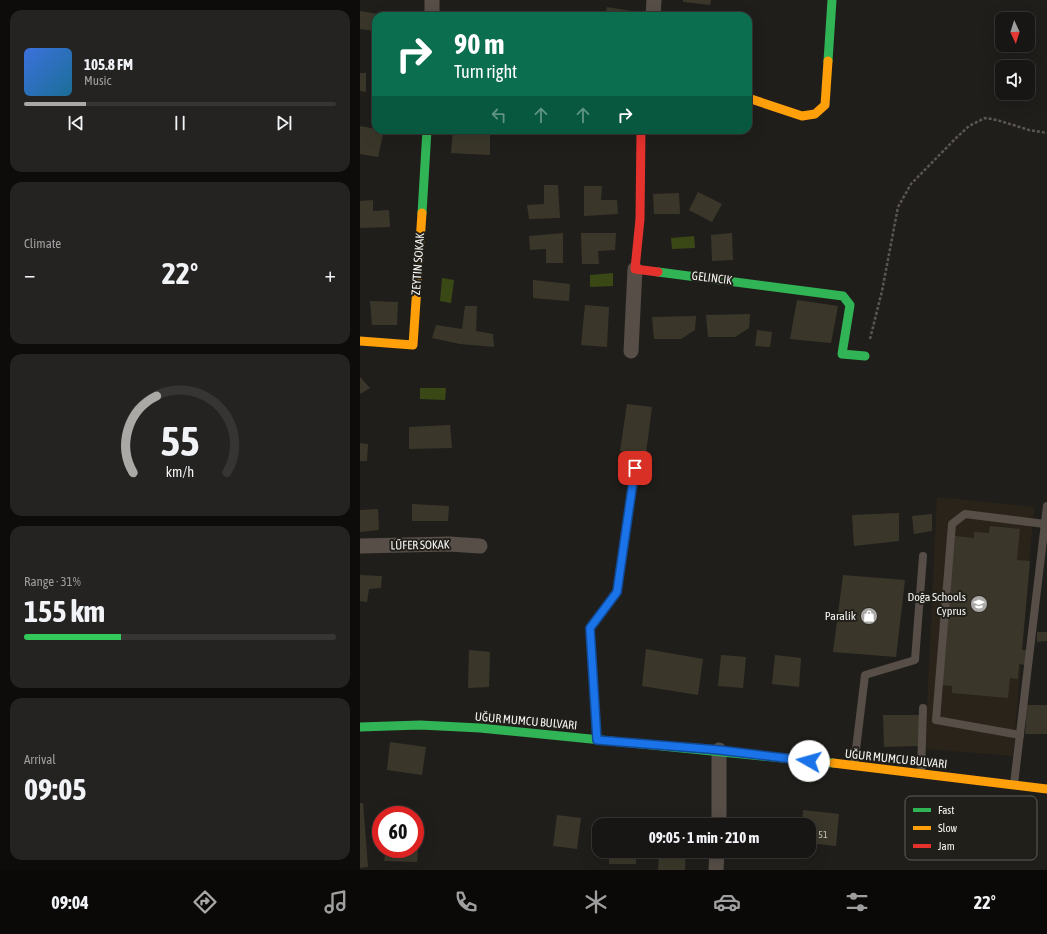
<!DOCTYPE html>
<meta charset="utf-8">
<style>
body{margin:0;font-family:"Asap Condensed",sans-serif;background:#252322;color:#f1f3f6;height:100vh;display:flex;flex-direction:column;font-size:15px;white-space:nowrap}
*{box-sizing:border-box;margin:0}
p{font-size:13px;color:#9f9fa0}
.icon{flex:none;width:22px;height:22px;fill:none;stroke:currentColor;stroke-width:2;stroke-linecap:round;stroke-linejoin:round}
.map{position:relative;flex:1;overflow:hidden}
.side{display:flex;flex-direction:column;gap:10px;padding:10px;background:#0d0c0b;width:360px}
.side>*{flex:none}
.hud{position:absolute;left:12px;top:12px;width:380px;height:122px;border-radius:12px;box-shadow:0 4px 16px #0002,0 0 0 1px #363534;background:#0b6e4f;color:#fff;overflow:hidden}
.needle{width:26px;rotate:176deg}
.controls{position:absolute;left:635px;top:12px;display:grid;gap:8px}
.controls a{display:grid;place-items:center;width:40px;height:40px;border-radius:8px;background:#181614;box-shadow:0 4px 16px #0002,0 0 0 1px #363534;font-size:20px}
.speed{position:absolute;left:12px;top:806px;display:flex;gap:8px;font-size:20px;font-weight:700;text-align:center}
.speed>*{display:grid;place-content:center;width:52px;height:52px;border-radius:50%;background:#181614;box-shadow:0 4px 16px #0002,0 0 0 1px #363534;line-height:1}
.speed .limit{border:6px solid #d22;background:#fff;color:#111}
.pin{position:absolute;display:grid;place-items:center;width:34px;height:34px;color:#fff;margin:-17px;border-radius:8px;box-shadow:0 2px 6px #0006}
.me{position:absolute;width:44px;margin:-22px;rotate:277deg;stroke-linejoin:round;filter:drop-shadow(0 0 3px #0008)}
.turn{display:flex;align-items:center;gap:14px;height:84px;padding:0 16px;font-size:18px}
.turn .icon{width:52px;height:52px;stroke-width:2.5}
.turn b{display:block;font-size:28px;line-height:34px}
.lanes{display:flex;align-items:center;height:38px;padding:0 16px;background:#0003;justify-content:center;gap:20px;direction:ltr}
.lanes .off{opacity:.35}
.big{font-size:30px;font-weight:700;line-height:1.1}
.side .tile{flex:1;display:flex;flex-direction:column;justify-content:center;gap:6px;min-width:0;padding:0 14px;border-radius:12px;background:#252322}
.side .dial{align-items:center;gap:0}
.dial svg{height:104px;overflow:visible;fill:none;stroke:#363534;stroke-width:7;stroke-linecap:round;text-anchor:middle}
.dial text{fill:#f1f3f6;stroke:none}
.song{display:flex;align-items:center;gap:12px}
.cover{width:48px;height:48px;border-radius:6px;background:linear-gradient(135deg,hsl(220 70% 55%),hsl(200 70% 35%))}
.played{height:4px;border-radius:2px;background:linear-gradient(90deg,#aba9a6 20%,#363534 20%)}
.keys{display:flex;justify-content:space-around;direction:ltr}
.heat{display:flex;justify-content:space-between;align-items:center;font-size:22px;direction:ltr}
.charge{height:6px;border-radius:3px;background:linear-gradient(90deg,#34c759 31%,#363534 0)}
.trip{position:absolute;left:232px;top:818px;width:224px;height:40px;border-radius:12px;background:#181614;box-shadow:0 4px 16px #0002,0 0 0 1px #363534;font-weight:700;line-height:40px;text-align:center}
.menu{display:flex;height:64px;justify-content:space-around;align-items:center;background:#0a0908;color:#9f9fa0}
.menu .icon{width:28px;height:28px}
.menu .selected{color:#aba9a6}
.menu b{font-size:18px;color:#f1f3f6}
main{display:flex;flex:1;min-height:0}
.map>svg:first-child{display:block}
</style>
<main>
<section class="side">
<div class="tile">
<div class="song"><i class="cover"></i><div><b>105.8 FM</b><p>Music</p></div></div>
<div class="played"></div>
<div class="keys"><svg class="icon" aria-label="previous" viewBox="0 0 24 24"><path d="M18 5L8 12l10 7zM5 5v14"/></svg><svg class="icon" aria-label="pause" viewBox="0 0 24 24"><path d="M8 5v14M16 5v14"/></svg><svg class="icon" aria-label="next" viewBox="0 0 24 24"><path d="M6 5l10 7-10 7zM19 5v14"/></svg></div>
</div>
<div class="tile"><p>Climate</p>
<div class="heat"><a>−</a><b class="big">22°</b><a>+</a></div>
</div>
<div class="tile dial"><svg viewBox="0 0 100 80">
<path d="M14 69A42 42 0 1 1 86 69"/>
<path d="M14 69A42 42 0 0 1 32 10" stroke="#aba9a6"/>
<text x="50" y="56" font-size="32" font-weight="700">55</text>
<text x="50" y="72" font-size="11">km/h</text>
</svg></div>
<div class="tile"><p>Range · 31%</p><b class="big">155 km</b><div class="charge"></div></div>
<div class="tile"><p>Arrival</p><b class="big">09:05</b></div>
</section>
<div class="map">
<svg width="687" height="870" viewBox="0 0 687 870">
<rect width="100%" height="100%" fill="#201e1b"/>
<polygon fill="#29231a" points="577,497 674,507 653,756 565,749"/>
<g fill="#3a4816">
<polygon points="334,236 335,248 312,249 311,238"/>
<polygon points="253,273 253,286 230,287 230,275"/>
<polygon points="82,278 94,280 91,303 80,301"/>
<polygon points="60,388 86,388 85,400 60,399"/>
</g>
<g fill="#3a372a">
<polygon points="323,0 351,0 350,5 323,2"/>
<polygon points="247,7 272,11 272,16 245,16"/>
<polygon points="0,11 24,15 16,16 16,38 14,38 13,31 0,29"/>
<polygon points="0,73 6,73 6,92 0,91"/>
<polygon points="0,126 16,129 16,130 24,130 18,157 0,154"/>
<polygon points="93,130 130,130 130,155 91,153"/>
<polygon points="184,185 198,185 200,218 169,219 167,205 184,204"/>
<polygon points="224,186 242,186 241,200 257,200 258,214 224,216"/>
<polygon points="338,192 362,204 352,222 329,210"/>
<polygon points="319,193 320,214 294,214 293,194"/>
<polygon points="13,200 13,211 29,210 30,227 0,228 0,201"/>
<polygon points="203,233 203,263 186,263 186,249 170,250 169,236"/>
<polygon points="221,233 256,233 255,250 238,251 239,264 222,264"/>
<polygon points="372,233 373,260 352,261 351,235"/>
<polygon points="173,280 210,284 209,301 173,298"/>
<polygon points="437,300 478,306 471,343 430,339"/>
<polygon points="10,301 38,302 37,325 12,325"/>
<polygon points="225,305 249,307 247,347 221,345"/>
<polygon points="105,306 117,306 116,331 133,334 134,347 100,344 72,338 76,325 102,329"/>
<polygon points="390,314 389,328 375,337 348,337 346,315"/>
<polygon points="336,316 335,330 321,339 294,339 292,317"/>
<polygon points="397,330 412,332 410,347 395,346"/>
<polygon points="0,377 10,388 0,394"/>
<polygon points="267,404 292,407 286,453 260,451"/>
<polygon points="90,425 92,448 49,449 49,427"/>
<polygon points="0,443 8,444 7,461 0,461"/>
<polygon points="52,504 89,506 88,521 52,521"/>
<polygon points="18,509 19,530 0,532 0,510"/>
<polygon points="539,513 539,541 494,546 492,515"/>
<polygon points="572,514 572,531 554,534 552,516"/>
<polygon points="630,526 660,529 657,560 670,561 662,650 666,650 665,665 659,664 658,679 650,678 648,698 592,693 592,686 580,685 595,536 614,538 614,532 629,533"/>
<polygon points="0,575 22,576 21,588 9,589 7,602 0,601"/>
<polygon points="483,575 545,580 536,657 473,652"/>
<polygon points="677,632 687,632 687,641 677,642"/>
<polygon points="286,649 343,659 338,695 282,686"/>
<polygon points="109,650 130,652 129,687 108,688"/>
<polygon points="361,655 386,657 383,688 358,686"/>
<polygon points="415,655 441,658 439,687 412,684"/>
<polygon points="667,705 687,705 687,734 665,734"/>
<polygon points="523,715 560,715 559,746 524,747"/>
<polygon points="30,742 66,747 62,775 27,770"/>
<polygon points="0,803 3,803 8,867 0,868"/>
<polygon points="443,810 479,814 476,846 449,843 449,825 442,825"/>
<polygon points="197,815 221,818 217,849 193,846"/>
<polygon points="55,838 59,839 57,862 24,861 26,849 55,849"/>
<rect x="249" y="851" width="27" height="13"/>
<polygon points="299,851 326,851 325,870 298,870"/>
</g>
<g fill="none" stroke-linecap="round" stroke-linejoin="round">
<polyline stroke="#5b5651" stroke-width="2.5" stroke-dasharray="3 2" stroke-linecap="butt" points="510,339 522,291 538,207 551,184 596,138 609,126 625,118 637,120 669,130 687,133"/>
<g stroke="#564e47" stroke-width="8">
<polyline points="660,735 576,720 592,524 605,514 685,524"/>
<polyline points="237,739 230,628 257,592 275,468"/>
<polyline points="494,766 505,675 555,660 563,556"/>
<polyline points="561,773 563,708"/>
<polyline points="654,784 687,506"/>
</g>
<g stroke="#564e47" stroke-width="15">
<polyline points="72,0 72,16"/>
<polyline points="293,16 294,0"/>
<polyline points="271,351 275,269"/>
<polyline points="0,546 89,544 120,546"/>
<polyline points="359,750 359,825"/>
<polyline points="356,870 357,851"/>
</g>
<g stroke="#30b455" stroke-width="9">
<polyline points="468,61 472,0"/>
<polyline points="62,213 67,130"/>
<polyline points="298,272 483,296 490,305 482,354 505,356"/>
<polyline points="0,727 60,725 120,728 473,763"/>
</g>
<g stroke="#ff9f0a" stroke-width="9">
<polyline points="388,98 442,116 455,114 465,105 468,61"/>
<polyline points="0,341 53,345 62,213"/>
<polyline points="473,763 687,789"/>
</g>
<polyline stroke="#e5322d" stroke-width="9" points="281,130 280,219 275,269 298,272"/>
</g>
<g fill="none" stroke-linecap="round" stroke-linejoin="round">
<g stroke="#114b97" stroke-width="10">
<polyline id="route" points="275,468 257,592 230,628 237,740 359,750 449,761"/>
</g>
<use href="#route" stroke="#1a73e8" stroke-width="7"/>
</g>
<defs>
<g id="school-disc" transform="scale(0.9)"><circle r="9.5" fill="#aba9a6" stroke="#211f1a"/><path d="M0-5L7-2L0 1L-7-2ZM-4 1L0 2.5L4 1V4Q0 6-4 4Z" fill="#fff"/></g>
<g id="shop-disc" transform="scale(0.9)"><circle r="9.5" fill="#aba9a6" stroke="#211f1a"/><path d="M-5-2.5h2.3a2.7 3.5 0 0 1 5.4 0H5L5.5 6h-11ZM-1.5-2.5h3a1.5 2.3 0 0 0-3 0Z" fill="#fff"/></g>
</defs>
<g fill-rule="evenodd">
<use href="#school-disc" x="619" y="604"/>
<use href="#shop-disc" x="509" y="616"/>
</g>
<g text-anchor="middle" stroke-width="4" stroke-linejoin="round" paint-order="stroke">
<g font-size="10" fill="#c7c5bf">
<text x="463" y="838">51</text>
</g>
<g font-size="12" fill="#f6f4f1" stroke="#211f1a">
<text transform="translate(58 264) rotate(-86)" y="4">ZEYTIN SOKAK</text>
<text transform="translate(352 278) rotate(7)" y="4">GELINCIK</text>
<text transform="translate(60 545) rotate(-1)" y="4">LŰFER SOKAK</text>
<text transform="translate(166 721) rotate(5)" y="4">UĞUR MUMCU BULVARI</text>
<text transform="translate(536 759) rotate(6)" y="4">UĞUR MUMCU BULVARI</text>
</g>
<g font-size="12" fill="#f6f4f1" stroke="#211f1a" text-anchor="end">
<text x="606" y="601">Doğa Schools<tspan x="606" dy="14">Cyprus</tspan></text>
<text x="496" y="620">Paralik</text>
</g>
</g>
<rect x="545" y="796" width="132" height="64" rx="6" fill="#211f1a" stroke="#615f5a" stroke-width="1"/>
<rect x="553" y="808" width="18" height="4" fill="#30b455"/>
<rect x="553" y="826" width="18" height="4" fill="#ff9f0a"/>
<rect x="553" y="844" width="18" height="4" fill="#e5322d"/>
<g font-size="11" fill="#f6f4f1">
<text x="578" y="814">Fast</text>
<text x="578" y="832">Slow</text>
<text x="578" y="850">Jam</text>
</g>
</svg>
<div class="controls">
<a><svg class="needle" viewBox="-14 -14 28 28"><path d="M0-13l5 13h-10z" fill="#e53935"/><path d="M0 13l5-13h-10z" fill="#9f9fa0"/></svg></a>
<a><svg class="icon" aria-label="sound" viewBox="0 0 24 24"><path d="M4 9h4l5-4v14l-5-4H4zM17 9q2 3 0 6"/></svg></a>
</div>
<div class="speed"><div class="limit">60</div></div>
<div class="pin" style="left:275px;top:468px;background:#d93025"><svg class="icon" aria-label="arrive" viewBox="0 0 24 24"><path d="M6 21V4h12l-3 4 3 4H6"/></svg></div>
<svg class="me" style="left:449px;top:761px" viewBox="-20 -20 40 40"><circle r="19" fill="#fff"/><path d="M0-13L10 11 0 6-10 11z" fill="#1a73e8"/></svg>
<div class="trip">09:05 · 1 min · 210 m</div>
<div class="hud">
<div class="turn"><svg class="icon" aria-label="right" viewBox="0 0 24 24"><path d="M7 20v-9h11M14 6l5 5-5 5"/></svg><div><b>90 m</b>Turn right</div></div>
<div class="lanes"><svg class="icon off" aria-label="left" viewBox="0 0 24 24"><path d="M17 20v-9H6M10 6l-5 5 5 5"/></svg><svg class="icon off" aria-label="ahead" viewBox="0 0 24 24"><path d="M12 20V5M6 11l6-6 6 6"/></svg><svg class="icon off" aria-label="ahead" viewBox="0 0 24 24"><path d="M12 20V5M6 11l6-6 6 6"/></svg><svg class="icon" aria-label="right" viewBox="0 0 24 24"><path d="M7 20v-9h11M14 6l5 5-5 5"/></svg></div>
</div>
</div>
</main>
<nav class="menu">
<b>09:04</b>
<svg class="icon selected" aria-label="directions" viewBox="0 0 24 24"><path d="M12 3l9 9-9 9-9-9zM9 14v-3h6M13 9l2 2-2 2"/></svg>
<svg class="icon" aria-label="music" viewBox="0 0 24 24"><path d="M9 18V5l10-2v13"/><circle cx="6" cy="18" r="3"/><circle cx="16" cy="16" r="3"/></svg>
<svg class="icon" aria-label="phone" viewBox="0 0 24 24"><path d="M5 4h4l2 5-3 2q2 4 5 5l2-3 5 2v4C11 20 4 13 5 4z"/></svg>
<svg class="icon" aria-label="climate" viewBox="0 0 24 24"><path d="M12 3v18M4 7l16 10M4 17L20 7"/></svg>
<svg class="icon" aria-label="car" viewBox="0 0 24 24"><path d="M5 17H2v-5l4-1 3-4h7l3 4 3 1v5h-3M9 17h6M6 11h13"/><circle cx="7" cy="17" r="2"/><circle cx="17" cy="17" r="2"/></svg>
<svg class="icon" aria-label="filters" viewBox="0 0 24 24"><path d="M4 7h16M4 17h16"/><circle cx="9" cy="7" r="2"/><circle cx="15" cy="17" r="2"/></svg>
<b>22°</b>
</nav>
